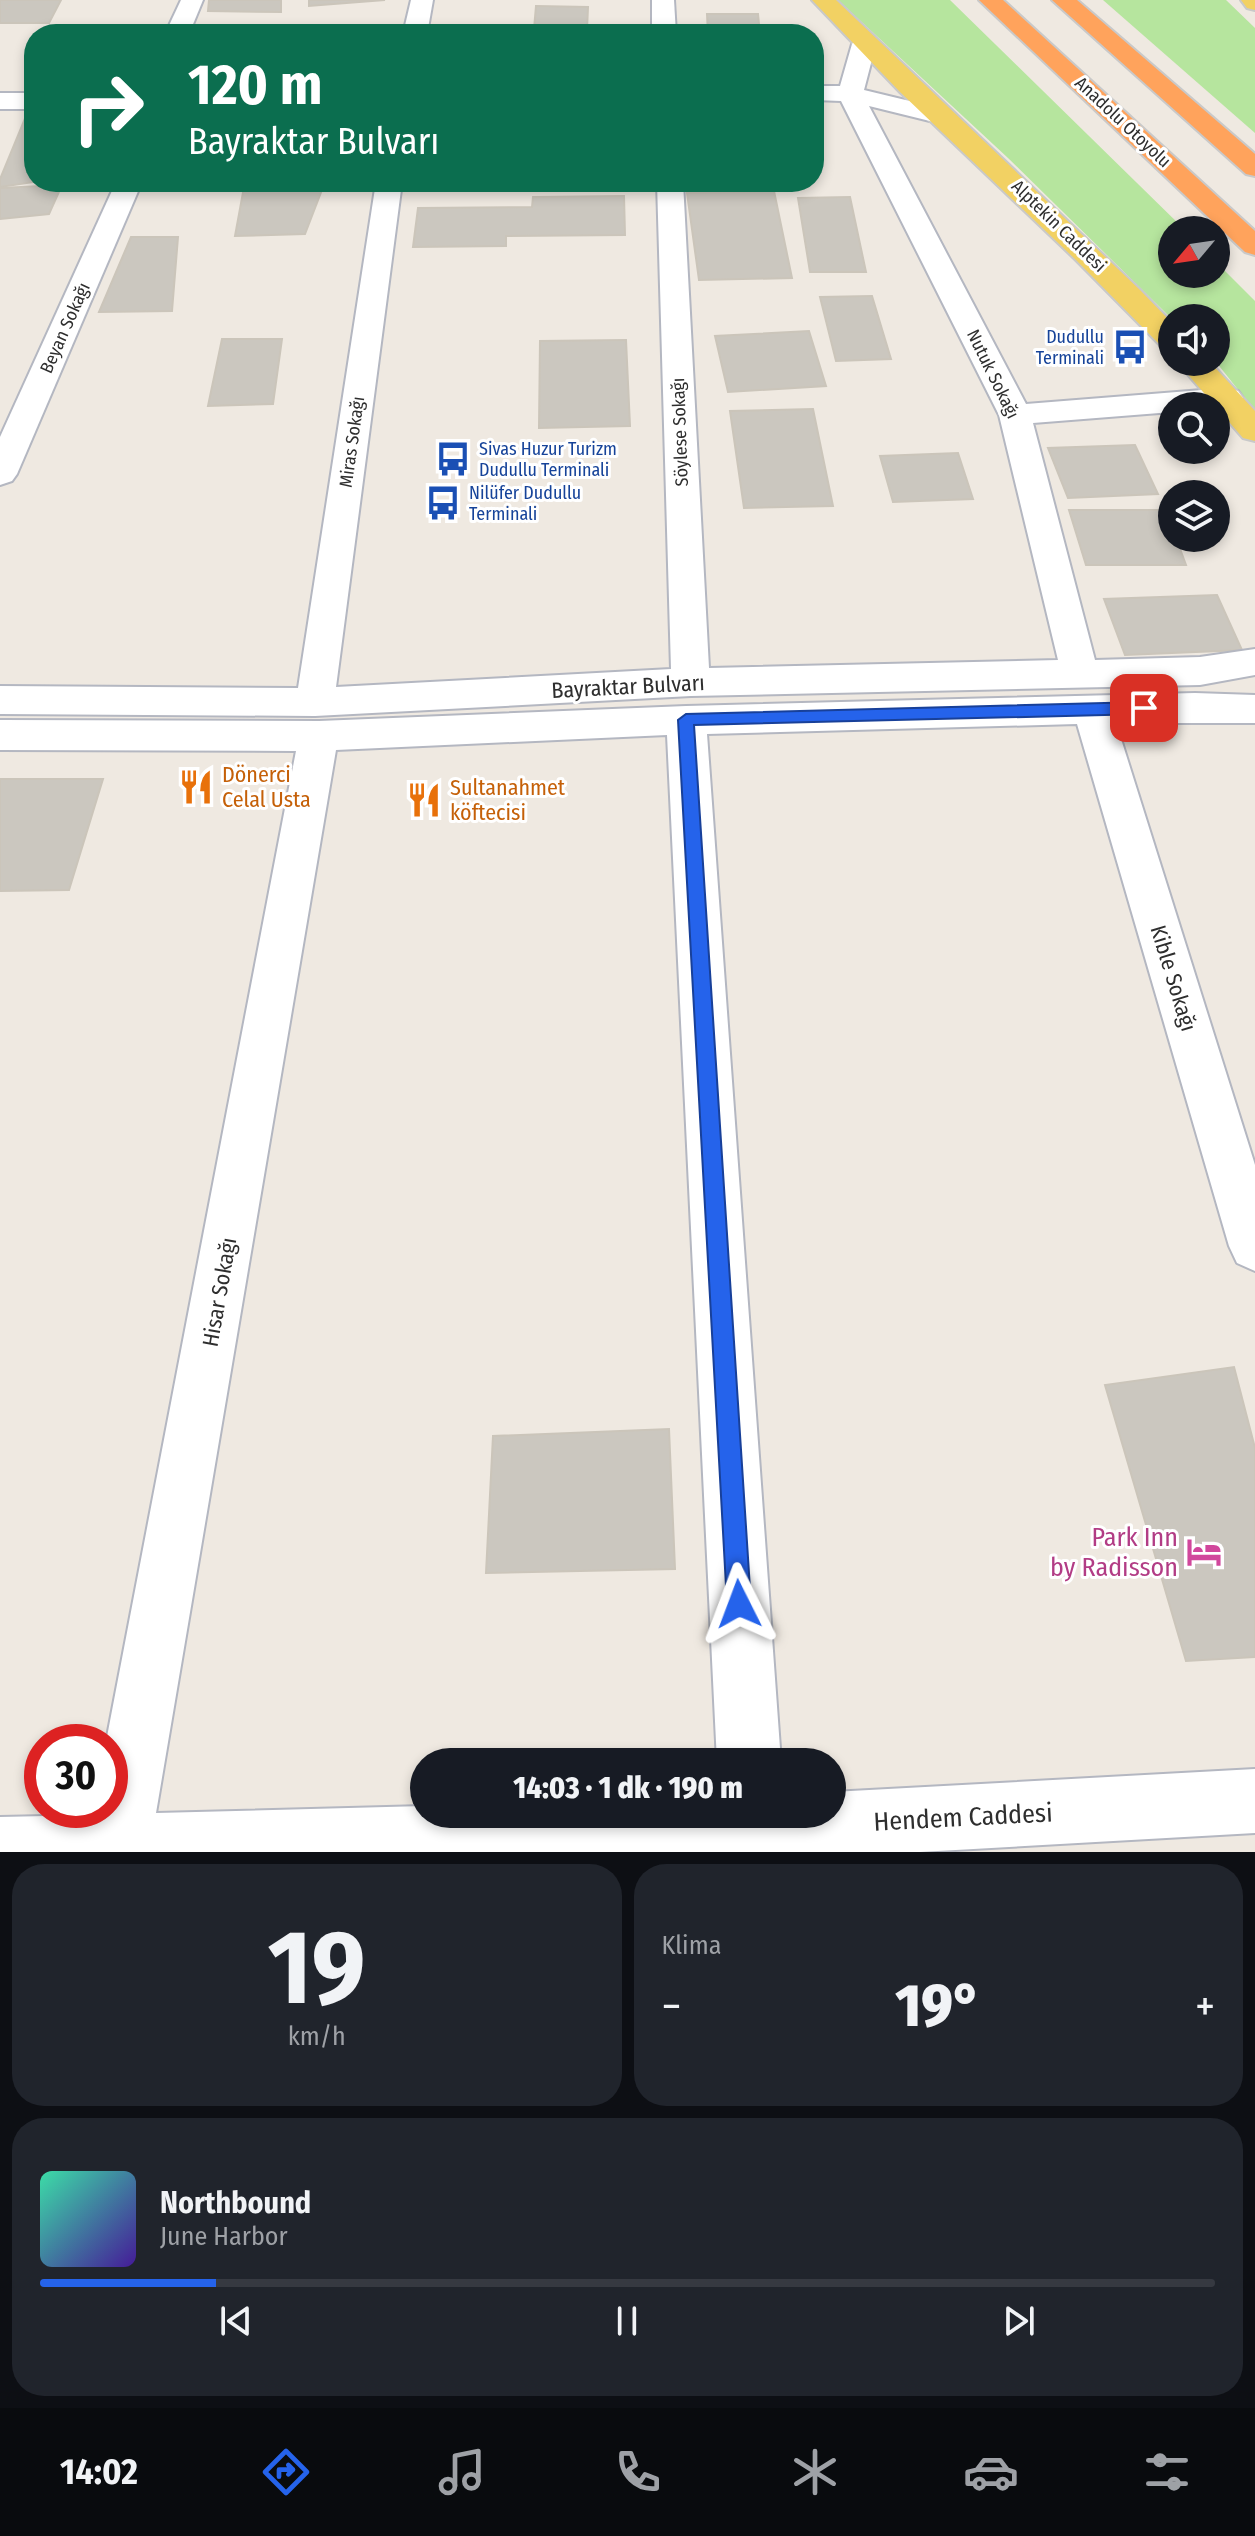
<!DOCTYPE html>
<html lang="tr">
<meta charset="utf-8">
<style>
body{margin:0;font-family:"Fira Sans Condensed",sans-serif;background:#20242c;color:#f1f3f6;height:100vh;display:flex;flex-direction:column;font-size:30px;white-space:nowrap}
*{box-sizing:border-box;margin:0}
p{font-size:26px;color:#9ea1a6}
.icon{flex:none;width:44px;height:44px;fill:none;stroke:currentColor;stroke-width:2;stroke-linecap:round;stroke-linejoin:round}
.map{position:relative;height:1852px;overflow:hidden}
.sheet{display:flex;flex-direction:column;gap:12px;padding:12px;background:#0d0f14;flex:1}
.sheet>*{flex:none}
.top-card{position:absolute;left:24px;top:24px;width:800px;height:168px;border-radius:32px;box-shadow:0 4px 12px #0003;background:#0b6e4f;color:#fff;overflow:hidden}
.needle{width:52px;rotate:241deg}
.fabs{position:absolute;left:1158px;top:216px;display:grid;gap:16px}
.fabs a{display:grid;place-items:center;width:72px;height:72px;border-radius:50%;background:#171b24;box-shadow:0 4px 12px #0003;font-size:40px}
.speed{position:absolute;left:24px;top:1724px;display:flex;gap:16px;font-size:40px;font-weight:700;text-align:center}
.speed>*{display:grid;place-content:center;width:104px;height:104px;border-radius:50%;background:#171b24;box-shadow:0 4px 12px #0003;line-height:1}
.speed .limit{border:12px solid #d22;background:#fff;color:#111}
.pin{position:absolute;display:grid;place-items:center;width:68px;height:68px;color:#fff;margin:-34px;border-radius:16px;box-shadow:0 4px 12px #0006}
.me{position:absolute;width:88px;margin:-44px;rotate:357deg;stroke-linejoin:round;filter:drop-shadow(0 0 6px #0008)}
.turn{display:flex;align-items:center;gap:28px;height:168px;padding:0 32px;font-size:36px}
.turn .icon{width:104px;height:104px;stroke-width:2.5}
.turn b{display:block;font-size:56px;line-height:68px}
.big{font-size:60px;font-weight:800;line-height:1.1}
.sheet .card{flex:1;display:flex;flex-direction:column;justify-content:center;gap:12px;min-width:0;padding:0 28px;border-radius:32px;background:#20242c}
.sheet .dial{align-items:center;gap:0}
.dial b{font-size:104px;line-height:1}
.song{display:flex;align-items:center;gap:24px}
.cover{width:96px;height:96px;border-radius:12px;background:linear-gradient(135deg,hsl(160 70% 55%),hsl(260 70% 35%))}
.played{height:8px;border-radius:4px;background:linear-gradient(90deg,#2563eb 15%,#363941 15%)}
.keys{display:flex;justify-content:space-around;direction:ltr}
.heat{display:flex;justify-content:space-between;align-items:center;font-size:44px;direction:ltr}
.sheet .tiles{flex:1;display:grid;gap:12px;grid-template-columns:1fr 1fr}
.card:last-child{grid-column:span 2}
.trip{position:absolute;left:410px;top:1748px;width:436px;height:80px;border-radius:40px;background:#171b24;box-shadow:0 4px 12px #0003;font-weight:800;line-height:80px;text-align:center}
.tabs{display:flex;height:128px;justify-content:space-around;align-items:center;background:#090b0e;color:#9ea1a6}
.tabs .icon{width:56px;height:56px}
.tabs .on{color:#2563eb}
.tabs b{font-size:36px;color:#f1f3f6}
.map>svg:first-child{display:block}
</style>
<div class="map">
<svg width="1255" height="1852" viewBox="0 0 1255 1852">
<rect width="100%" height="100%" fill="#efe9e1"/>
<g fill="#b6e59e">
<polygon points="838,0 950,0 1185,230 1172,230 1172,274 1216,274 1216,262 1255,301 1255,411 1216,362 1216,318 1172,319 1008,158"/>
<polygon points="1103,0 1226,0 1255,28 1255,133"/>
</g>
<g fill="#cbc7bf" stroke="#cbc5ba" stroke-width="2">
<polygon points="0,0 61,0 49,23 0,23"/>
<polygon points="209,0 281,0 281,12 208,11"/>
<polygon points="309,0 385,0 309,6"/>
<polygon points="536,6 588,7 587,30 534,29"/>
<polygon points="707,14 758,14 760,34 708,34"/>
<polygon points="26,116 34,116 34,182 0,187 0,179"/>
<polygon points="325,182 305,234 235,236 244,187"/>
<polygon points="62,185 49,214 0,219 0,188"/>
<polygon points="774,191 792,278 699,280 687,193"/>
<polygon points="624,196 625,235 506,236 506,246 413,247 418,208 532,207 533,197"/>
<polygon points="850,197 866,272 810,272 798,198"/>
<polygon points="131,237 178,237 172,311 99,312"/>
<polygon points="872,296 891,359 836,361 820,297"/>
<polygon points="809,331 826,386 728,392 715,336"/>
<polygon points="222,339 282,339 273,404 208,406"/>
<polygon points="626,340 630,426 539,428 540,341"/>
<polygon points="813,409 833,506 744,508 730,411"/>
<polygon points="1135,445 1158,494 1068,498 1048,448"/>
<polygon points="958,453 973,499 893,502 880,456"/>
<polygon points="1069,510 1165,510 1172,527 1172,538 1176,538 1186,565 1086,565"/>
<polygon points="1217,595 1242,650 1125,655 1104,599"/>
<polygon points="0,779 103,779 69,890 0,891"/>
<polygon points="1234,1367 1255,1448 1255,1657 1186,1661 1105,1385"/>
<polygon points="669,1429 675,1569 486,1573 493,1436"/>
</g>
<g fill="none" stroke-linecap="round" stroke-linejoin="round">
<g stroke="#b4b7c1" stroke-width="4">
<g id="minor">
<polygon points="181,0 203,0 189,34 165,34"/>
<polygon points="411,0 433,0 427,34 403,34"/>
<polygon points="652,0 674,0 676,34 652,34"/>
<polygon points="864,37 872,39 876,44 864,90 951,111 955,116 951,121 942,124 869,106 1026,404 1227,388 1238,391 1243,398 1238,405 1216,408 1216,406 1172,406 1172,412 1033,423 1095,660 1200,657 1255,649 1255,675 1200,685 691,696 315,716 0,714 0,686 298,688 376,182 402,182 336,687 671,669 657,182 683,182 709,668 1058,660 999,415 841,101 814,100 814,86 840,86 852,44 856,39"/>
<rect x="0" y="93" width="34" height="16"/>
<polygon points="116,182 142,182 17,474 12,481 0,485 0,437"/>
<polygon points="1195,693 1255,695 1255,723 1116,723 1255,1165 1255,1271 1237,1263 1229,1246 1077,724 707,734 781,1762 717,1762 667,735 336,750 156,1813 424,1806 424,1814 832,1814 832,1792 1255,1769 1255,1833 920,1852 0,1852 0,1817 92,1815 93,1810 110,1810 110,1742 106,1742 296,751 0,750 0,720 319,721 686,706"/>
</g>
</g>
<g stroke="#c9c9c9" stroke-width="4">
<g id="major">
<polygon points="812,0 836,0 1140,290 1172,323 1172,349 1161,346 1076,260 900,92"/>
<polygon points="1241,0 1255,0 1255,10 1247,8"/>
<polygon points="1177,362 1210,362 1255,411 1255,441 1243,438"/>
</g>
</g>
<g stroke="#c9c9c9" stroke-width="4">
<g id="highway">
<polygon points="979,0 1003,0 1255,231 1255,255 1245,252"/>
<polygon points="1052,0 1077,0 1255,154 1255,176 1246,174"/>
</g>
</g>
<use href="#minor" fill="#fff" fill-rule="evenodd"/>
<use href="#major" fill="#f2d163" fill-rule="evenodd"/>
<use href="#highway" fill="#ffa35c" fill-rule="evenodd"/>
</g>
<polygon fill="#2563eb" stroke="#184099" stroke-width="2" points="1144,702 1152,708 1144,714 694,725 751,1604 748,1613 739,1616 730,1613 727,1604 678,720 686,714"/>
<defs>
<g id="bus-bare" transform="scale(2.76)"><path d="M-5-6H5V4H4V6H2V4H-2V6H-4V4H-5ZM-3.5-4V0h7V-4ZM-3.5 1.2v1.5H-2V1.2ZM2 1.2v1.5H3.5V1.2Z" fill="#1a4fb4" stroke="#fff" stroke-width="2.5" paint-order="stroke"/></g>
<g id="restaurant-bare" transform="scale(2.76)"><path d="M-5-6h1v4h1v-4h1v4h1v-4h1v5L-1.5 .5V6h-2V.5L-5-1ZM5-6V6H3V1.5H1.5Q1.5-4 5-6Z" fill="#e8710a" stroke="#fff" stroke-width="2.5" paint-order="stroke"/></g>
<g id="hotel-bare" transform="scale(2.76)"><path d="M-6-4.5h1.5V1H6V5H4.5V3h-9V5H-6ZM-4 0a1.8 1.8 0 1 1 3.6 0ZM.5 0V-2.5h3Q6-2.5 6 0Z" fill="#d1479c" stroke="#fff" stroke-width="2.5" paint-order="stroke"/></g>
</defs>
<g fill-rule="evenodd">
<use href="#bus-bare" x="1130" y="347"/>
<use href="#bus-bare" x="453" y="459"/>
<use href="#bus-bare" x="443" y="503"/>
<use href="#restaurant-bare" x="196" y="787"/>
<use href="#restaurant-bare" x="424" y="800"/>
<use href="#hotel-bare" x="1204" y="1552"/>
</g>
<g text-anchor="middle" stroke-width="6" stroke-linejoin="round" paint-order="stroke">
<g font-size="18" fill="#2e2e2e" stroke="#fff">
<text transform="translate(1123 122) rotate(43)" y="6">Anadolu Otoyolu</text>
<text transform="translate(1059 226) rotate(44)" y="6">Alptekin Caddesi</text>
<text transform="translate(65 328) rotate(-66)" y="6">Beyan Sokağı</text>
<text transform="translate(993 374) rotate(64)" y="6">Nutuk Sokağı</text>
<text transform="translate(680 432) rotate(-92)" y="6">Söylese Sokağı</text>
<text transform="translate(352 442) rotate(-82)" y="6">Miras Sokağı</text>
</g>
<g font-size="18" fill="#164399" stroke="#fff" text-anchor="start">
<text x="1104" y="343" text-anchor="end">Dudullu<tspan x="1104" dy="21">Terminali</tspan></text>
<text x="479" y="455">Sivas Huzur Turizm<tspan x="479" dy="21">Dudullu Terminali</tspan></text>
<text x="469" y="499">Nilüfer Dudullu<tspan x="469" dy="21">Terminali</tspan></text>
</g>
<g font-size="22" fill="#2e2e2e" stroke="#fff">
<text transform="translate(628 686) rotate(-3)" y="8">Bayraktar Bulvarı</text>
<text transform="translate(1174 978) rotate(73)" y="8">Kible Sokağı</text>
<text transform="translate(219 1292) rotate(-80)" y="8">Hisar Sokağı</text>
</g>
<g font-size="22" fill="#c56008" stroke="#fff" text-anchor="start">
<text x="222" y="782">Dönerci<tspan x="222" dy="25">Celal Usta</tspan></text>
<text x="450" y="795">Sultanahmet<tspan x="450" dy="25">köftecisi</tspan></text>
</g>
<g font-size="26" fill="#b23c85" stroke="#fff" text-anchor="end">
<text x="1178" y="1546">Park Inn<tspan x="1178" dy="30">by Radisson</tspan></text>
</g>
<g font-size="26" fill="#2e2e2e" stroke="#fff">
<text transform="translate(963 1817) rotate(-3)" y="9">Hendem Caddesi</text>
</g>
</g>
</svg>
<div class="fabs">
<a><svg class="needle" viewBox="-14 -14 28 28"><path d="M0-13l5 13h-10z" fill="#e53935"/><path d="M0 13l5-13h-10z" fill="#9ea1a6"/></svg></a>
<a><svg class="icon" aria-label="sound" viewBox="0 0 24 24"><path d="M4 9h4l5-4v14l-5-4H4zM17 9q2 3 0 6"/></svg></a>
<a><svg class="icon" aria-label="search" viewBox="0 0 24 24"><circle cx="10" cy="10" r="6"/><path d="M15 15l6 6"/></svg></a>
<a><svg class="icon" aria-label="layers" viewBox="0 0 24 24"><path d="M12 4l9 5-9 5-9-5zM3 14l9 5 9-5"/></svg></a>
</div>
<div class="speed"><div class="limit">30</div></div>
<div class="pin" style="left:1144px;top:708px;background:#d93025"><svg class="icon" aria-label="arrive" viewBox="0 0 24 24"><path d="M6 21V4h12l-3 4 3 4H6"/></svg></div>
<svg class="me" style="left:739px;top:1604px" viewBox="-20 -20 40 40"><path d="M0-17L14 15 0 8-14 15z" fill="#2563eb" stroke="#fff" stroke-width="4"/></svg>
<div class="trip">14:03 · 1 dk · 190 m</div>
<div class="top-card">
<div class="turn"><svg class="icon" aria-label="right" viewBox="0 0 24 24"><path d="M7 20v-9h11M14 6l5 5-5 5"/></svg><div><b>120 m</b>Bayraktar Bulvarı</div></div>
</div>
</div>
<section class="sheet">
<div class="tiles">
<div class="card dial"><b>19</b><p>km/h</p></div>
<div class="card"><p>Klima</p>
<div class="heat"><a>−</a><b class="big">19°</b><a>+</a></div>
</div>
<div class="card">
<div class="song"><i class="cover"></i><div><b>Northbound</b><p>June Harbor</p></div></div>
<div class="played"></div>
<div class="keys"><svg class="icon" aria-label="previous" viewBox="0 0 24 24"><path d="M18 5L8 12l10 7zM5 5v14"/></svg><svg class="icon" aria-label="pause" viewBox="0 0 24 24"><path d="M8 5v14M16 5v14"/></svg><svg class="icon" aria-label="next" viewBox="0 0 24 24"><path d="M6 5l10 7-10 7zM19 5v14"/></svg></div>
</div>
</div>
</section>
<nav class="tabs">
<b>14:02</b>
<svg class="icon on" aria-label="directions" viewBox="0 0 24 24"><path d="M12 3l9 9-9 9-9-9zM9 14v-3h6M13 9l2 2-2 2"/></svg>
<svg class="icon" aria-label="music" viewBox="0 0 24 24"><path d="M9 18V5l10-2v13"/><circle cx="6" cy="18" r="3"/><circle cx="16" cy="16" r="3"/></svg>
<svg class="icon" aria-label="phone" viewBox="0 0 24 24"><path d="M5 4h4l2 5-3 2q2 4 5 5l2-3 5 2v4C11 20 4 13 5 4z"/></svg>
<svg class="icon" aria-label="climate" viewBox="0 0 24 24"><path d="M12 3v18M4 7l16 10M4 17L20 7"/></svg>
<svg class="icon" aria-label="car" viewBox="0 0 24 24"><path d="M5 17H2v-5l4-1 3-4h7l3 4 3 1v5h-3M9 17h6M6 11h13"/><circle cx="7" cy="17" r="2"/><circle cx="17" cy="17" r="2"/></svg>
<svg class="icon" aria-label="filters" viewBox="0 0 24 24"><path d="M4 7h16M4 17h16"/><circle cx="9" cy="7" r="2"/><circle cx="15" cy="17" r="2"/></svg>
</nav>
